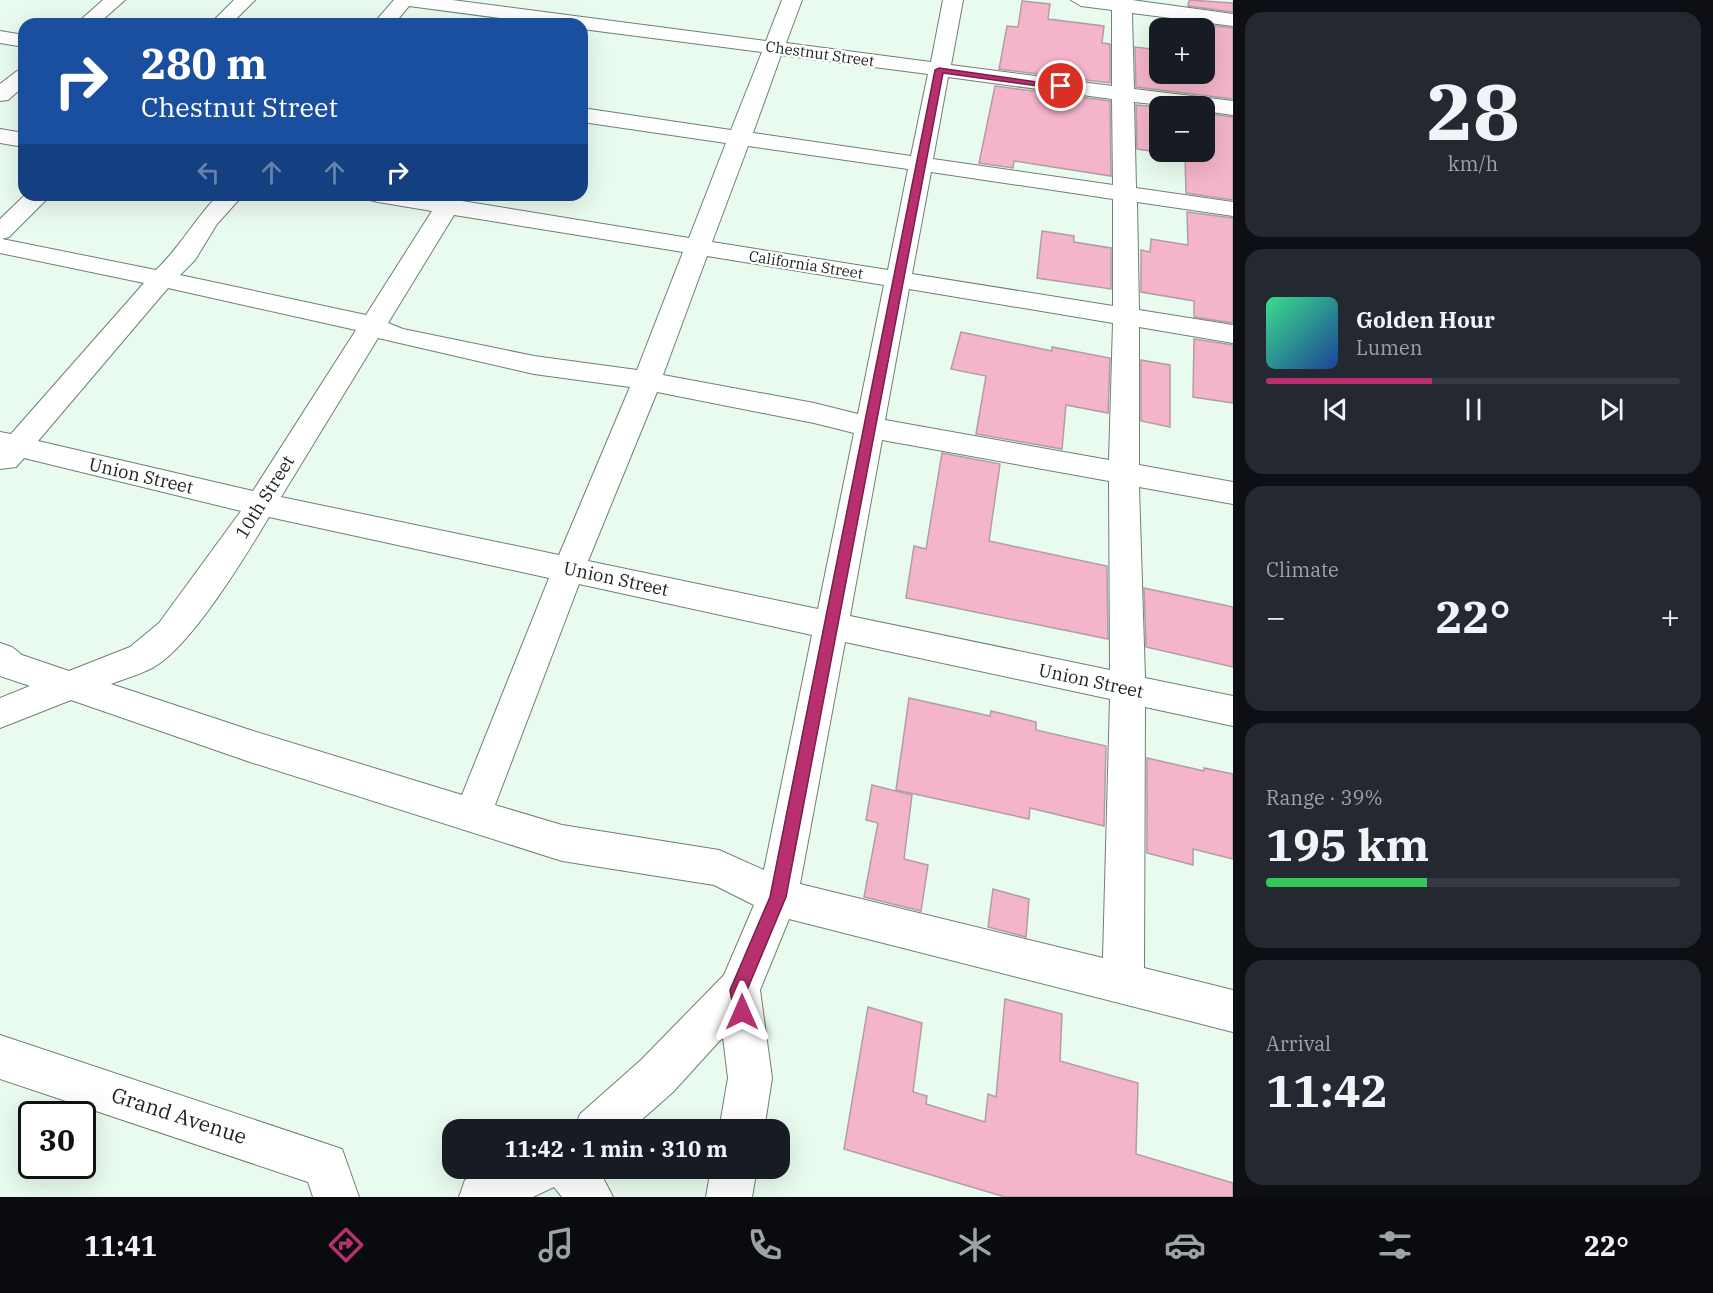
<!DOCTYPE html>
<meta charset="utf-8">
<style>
body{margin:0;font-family:"IBM Plex Serif",serif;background:#242831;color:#f1f3f6;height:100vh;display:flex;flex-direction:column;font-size:22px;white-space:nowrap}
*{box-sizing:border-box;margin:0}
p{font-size:20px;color:#9ea1a6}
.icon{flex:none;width:33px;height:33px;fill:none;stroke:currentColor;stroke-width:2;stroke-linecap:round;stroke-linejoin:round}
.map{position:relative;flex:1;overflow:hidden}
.drawer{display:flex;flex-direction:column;gap:12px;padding:12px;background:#0d0f14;width:480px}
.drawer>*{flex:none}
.hud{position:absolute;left:18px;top:18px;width:570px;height:183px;border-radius:18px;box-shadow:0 6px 24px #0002;background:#1a4fa0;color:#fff;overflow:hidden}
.controls{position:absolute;left:1149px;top:18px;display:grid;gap:12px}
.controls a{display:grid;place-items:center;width:66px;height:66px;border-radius:12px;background:#171b24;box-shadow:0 6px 24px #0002;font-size:30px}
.speed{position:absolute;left:18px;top:1101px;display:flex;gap:12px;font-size:30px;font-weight:700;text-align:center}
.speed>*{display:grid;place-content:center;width:78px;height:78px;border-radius:50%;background:#171b24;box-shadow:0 6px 24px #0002;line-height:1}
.speed .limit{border:3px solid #111;border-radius:9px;background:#fff;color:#111}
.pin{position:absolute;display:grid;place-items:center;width:51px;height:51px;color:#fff;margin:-26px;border:3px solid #fff;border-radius:50%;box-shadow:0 2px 6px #0007}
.me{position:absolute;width:66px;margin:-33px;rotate:0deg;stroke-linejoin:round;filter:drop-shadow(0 0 4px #0008)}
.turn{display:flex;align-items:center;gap:21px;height:126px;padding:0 24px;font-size:27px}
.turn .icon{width:78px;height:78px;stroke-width:2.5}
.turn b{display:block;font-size:42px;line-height:51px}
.lanes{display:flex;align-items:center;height:57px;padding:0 24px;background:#0003;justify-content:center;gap:30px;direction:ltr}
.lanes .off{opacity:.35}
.big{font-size:45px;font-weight:700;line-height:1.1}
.drawer .card{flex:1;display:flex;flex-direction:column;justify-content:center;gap:9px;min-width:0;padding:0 21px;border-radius:18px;background:#242831}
.drawer .dial{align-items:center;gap:0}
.dial b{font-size:78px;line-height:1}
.song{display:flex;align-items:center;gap:18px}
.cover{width:72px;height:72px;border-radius:9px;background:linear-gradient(135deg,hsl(150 70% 55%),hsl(220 70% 35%))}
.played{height:6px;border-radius:3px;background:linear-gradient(90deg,#b8306f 40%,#363941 40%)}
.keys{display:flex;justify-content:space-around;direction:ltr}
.heat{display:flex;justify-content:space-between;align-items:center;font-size:33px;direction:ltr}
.charge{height:9px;border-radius:4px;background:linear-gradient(90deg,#34c759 39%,#363941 0)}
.trip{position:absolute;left:442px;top:1119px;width:348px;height:60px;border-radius:18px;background:#171b24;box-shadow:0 6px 24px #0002;font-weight:700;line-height:60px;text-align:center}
.tab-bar{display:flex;height:96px;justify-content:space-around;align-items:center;background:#090b0e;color:#9ea1a6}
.tab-bar .icon{width:42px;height:42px}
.tab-bar .active{color:#b8306f}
.tab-bar b{font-size:27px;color:#f1f3f6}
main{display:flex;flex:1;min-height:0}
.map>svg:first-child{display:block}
</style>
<main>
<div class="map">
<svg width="1233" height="1197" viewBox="0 0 1233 1197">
<rect width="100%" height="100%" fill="#e9faee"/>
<g fill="#f4b4ca" stroke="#b09ea4" stroke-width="1.5">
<polygon points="1189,0 1233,3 1233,12 1188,6"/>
<polygon points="1022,1 1050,4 1048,19 1104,26 1102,43 1110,44 1110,83 999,69 1007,26 1018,27"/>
<polygon points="1186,22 1233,28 1233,99 1136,87 1135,47 1160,50 1160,74 1204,74 1204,28 1175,28 1175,25 1186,26"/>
<polygon points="995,86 1110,101 1111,176 1014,161 1013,168 979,163"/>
<polygon points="1136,105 1160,107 1160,152 1204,152 1204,113 1233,117 1233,200 1186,193 1185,156 1137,149"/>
<polygon points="1187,212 1233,218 1233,323 1194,317 1194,301 1141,292 1141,250 1150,252 1151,239 1188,245"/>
<polygon points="1042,231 1074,236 1074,242 1111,248 1111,289 1037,278"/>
<polygon points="961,332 1052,351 1052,347 1110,358 1108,413 1066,405 1062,449 976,434 986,376 951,369"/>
<polygon points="1194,339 1233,345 1233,403 1193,397"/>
<polygon points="1141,360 1170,365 1170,427 1141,421"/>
<polygon points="942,453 1000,464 989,541 1107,566 1108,639 906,598 914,546 926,549"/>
<polygon points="1144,588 1233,607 1233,667 1146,647"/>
<polygon points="909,698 990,716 991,711 1036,722 1036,730 1106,746 1104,826 1030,808 1029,819 896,790"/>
<polygon points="1147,758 1204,771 1204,768 1233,774 1233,859 1193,849 1193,865 1147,853"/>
<polygon points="872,785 912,795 904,859 928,865 921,911 864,897 878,823 866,820"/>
<polygon points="993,889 1029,899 1026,937 988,927"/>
<polygon points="1005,999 1062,1014 1060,1061 1138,1083 1136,1154 1233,1183 1233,1197 1005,1197 844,1149 868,1007 922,1023 913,1092 927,1096 926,1104 985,1122 988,1094 996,1097"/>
</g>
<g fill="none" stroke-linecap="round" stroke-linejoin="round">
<g stroke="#717f75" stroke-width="2">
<g id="minor">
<polygon points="103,0 125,0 98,24 76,24"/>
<polygon points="234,0 255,0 231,24 210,24"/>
<path d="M394,0H452L766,41L782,0H802L786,43L931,62L943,0H963L951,65L1112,86V10L1081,6L1071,0H1132L1233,14V26L1132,13L1134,89L1233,101V115L1204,111V106H1172L1134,102L1136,188L1233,202V216L1137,202L1139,310L1233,325V343L1139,327V465L1233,482V504L1139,487L1145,678L1233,696V726L1145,707L1144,968L1233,990V1032L789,919L760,990L772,1078L764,1130H719L728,1078L723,1037L673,1092L630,1130H574L580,1114L641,1060L724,975L754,905L714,885L562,861L250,762L71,700L0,728V698L30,686L0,676V643L12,647L22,655L69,671L130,647L159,623L241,511L24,458L16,467L0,469V432L11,434L144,283L0,253V219L25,195H51L9,237L2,239L156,270C180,247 195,219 218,195H243L217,224L195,260L180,275L366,315L432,211L378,202L370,200L366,195H422L440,198L442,195H466L462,201L689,238L726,143L582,122V108L731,130L762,52L582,29V24H545L409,6L394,24H373ZM781,55L928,74L911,156L753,133ZM948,77L1112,99L1113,185L933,159ZM748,146L908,169L888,270L712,242ZM931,172L1113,199V306L912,274ZM454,215L683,252L637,370L534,356L403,329L388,323ZM707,256L884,285L858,414L814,403L663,375ZM168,288L356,330L253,491L38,441ZM909,289L1113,323L1109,460L885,420ZM378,338L534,374L630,387L559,555L281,497ZM657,392L814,423L854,433L818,609L588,561ZM882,440L1109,481L1110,670L850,616ZM269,517L549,578L462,795L250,730L111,684C124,679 141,674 154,667C192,645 245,557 269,517ZM579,584L812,635L764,870L719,850L562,825L495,805ZM845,642L1110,699L1103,958L800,884Z"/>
<polygon points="0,31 24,35 24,47 0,43"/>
<polygon points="24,69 24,86 8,100 0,101 0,84 17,71"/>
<polygon points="0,129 24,133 24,147 0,143"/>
<polygon points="0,1035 342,1149 359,1197 313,1197 308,1182 0,1079"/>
<polygon points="491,1168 598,1168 613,1197 562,1197 554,1187 533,1197 459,1197 465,1180"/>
<polygon points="711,1168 757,1168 752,1197 706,1197"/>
</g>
</g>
<use href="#minor" fill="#fff" fill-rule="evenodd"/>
</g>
<polygon fill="#b8306f" stroke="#781f48" stroke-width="1.5" points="939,68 1065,86 1061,89 943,73 786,897 747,990 750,1012 748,1018 742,1020 735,1018 730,990 770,897 935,70"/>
<g text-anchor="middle" stroke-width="4.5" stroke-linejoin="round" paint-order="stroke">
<g font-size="15" fill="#1c221e" stroke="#fff">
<text transform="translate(820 54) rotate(8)" y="5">Chestnut Street</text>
<text transform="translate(806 265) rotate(9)" y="5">California Street</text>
</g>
<g font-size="18" fill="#1c221e" stroke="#fff">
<text transform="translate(141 476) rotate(13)" y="6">Union Street</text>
<text transform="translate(265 497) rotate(-58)" y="6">10th Street</text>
<text transform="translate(616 579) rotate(12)" y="6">Union Street</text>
<text transform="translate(1091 681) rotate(12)" y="6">Union Street</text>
</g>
<g font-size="21" fill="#1c221e" stroke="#fff">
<text transform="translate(179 1116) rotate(18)" y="7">Grand Avenue</text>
</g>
</g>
</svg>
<div class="controls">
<a>+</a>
<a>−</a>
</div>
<div class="speed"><div class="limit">30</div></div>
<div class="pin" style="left:1061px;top:86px;background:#d93025"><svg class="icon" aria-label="arrive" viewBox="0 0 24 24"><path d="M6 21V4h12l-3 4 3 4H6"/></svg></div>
<svg class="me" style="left:742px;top:1012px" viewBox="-20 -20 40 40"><path d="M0-17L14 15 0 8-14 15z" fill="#b8306f" stroke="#fff" stroke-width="4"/></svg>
<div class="trip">11:42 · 1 min · 310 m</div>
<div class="hud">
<div class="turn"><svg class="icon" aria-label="right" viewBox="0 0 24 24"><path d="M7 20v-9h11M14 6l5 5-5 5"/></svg><div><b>280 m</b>Chestnut Street</div></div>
<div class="lanes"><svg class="icon off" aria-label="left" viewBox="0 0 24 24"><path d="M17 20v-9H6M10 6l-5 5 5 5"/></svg><svg class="icon off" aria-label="ahead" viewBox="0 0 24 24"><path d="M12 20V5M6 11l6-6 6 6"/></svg><svg class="icon off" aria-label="ahead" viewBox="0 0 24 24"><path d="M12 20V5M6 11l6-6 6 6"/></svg><svg class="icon" aria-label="right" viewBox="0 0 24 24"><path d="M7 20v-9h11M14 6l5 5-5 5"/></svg></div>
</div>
</div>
<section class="drawer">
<div class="card dial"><b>28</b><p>km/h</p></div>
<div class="card">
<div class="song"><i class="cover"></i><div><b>Golden Hour</b><p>Lumen</p></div></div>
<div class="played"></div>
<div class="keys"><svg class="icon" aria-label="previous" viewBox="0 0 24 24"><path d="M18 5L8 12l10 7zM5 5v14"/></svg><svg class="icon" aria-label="pause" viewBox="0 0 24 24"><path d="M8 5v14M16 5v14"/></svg><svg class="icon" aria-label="next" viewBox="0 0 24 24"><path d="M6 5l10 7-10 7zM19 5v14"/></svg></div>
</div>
<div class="card"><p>Climate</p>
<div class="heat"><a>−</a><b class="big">22°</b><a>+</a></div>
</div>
<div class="card"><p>Range · 39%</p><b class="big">195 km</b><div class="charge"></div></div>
<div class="card"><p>Arrival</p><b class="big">11:42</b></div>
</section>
</main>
<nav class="tab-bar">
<b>11:41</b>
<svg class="icon active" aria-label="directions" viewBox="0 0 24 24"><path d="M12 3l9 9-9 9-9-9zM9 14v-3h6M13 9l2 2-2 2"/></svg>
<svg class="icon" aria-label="music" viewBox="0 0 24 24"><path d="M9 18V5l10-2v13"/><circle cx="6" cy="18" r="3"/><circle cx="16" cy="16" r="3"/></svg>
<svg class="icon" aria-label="phone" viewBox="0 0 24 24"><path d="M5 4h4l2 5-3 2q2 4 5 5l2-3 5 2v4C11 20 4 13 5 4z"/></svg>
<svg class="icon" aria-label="climate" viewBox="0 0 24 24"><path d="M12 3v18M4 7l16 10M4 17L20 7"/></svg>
<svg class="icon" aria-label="car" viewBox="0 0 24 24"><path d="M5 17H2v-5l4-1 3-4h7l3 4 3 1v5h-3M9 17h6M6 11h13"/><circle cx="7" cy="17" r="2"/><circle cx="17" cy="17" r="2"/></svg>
<svg class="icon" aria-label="filters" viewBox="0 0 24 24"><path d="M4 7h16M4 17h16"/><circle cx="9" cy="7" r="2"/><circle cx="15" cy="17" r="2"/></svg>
<b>22°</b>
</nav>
